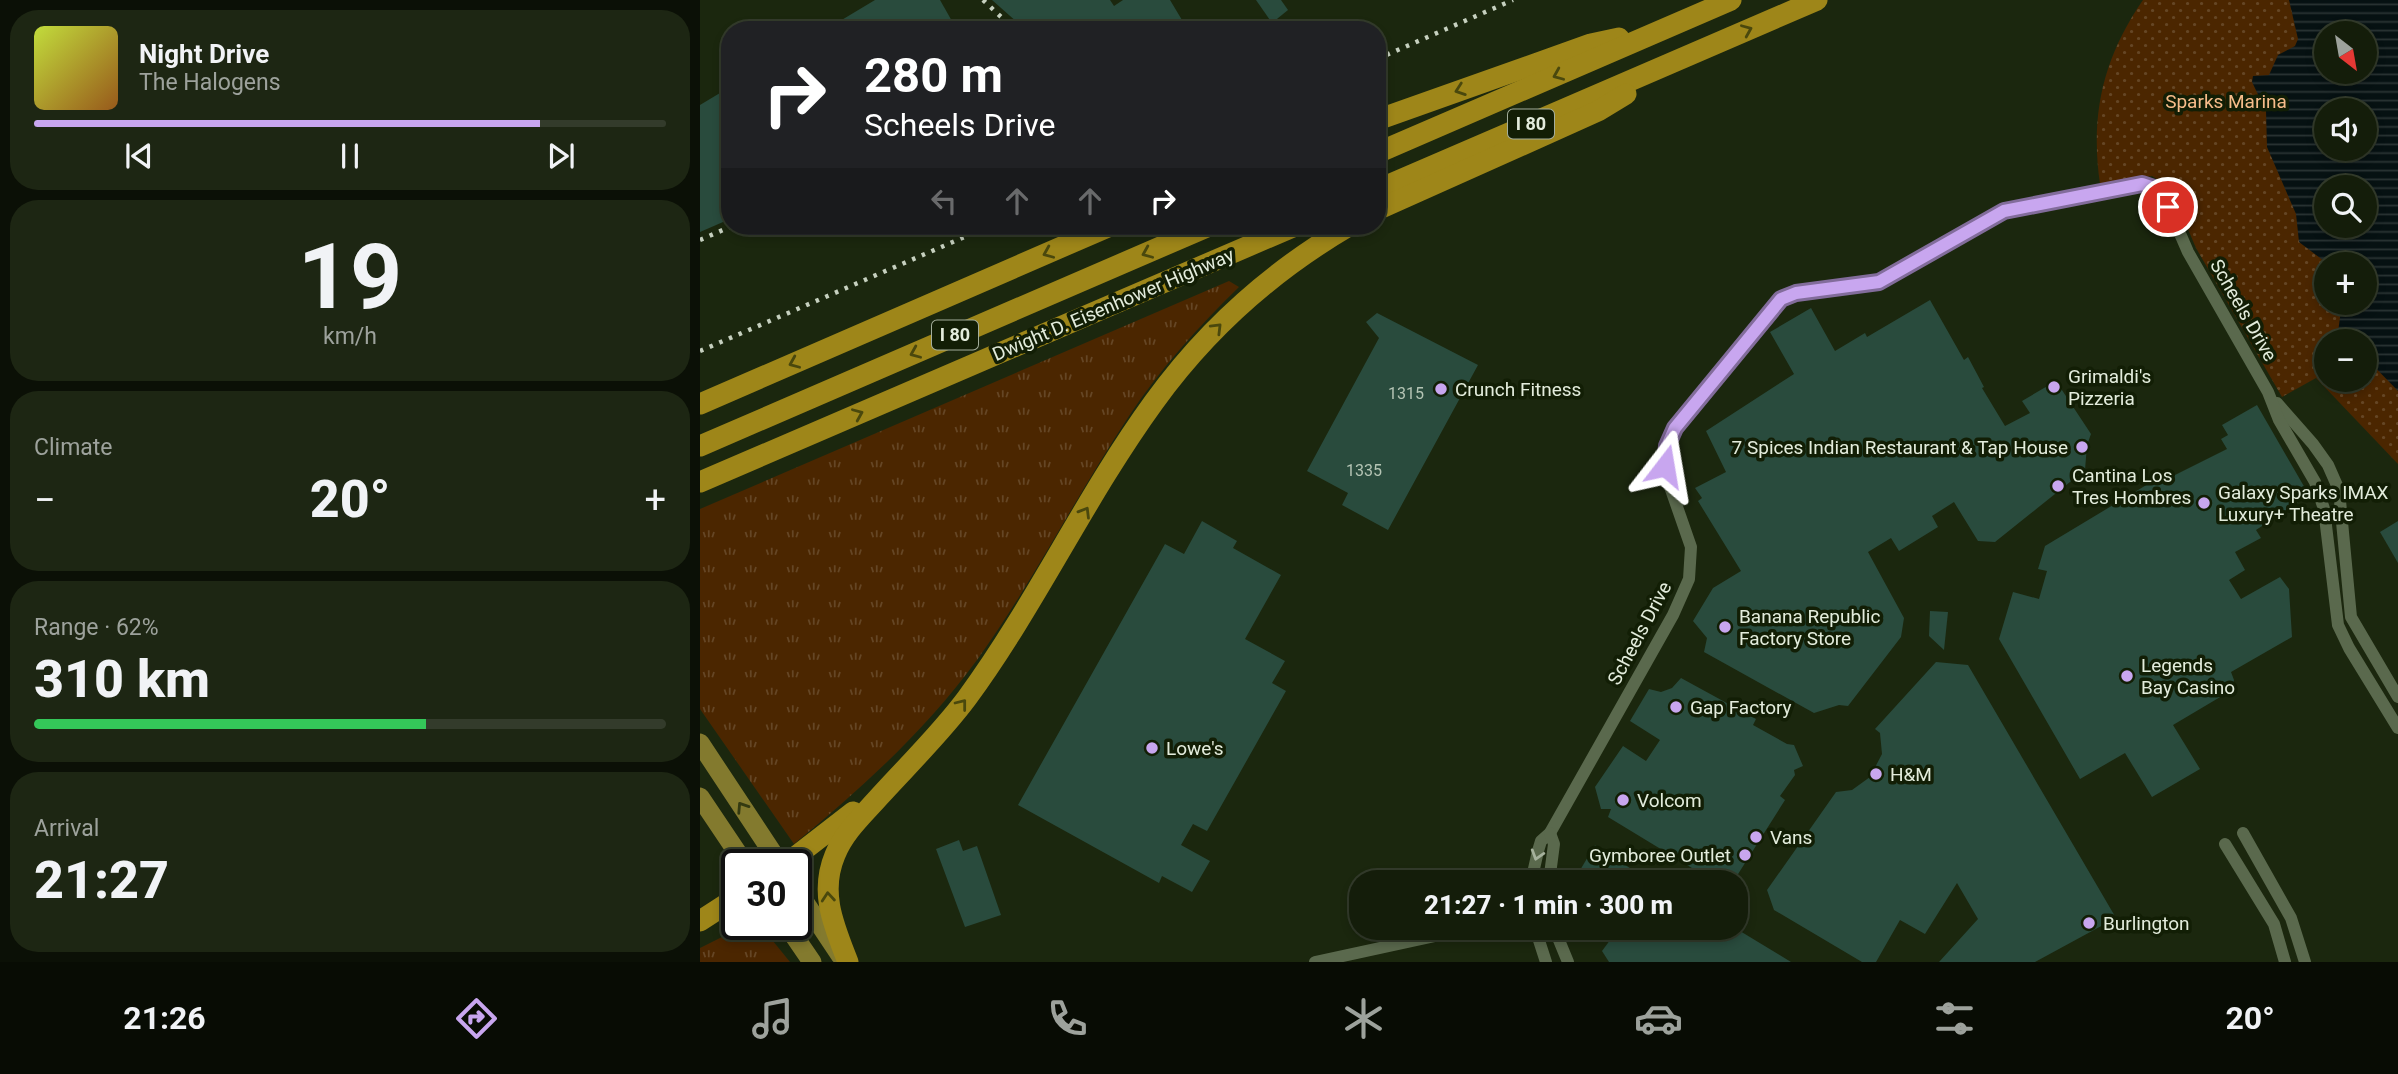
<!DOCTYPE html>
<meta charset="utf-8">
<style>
body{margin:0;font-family:Roboto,sans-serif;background:#1d2613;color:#f1f3f6;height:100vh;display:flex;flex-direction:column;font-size:26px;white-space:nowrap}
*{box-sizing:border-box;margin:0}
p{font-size:23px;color:#9da29c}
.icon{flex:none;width:38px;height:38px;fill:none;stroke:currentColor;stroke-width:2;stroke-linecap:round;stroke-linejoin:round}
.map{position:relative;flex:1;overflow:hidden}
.details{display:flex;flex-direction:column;gap:10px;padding:10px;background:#0b1006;width:700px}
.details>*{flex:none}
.hud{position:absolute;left:21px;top:21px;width:665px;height:214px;border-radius:28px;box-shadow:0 4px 10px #0003,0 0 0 2px #333b2b;background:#202124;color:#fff;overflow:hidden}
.needle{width:46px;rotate:149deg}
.fabs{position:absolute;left:1614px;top:21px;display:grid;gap:14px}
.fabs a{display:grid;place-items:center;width:63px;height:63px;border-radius:50%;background:#141d0a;box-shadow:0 4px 10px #0003,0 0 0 2px #333b2b;font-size:35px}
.speed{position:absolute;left:21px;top:849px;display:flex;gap:14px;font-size:35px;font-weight:700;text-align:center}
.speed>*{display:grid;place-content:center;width:91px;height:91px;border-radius:50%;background:#141d0a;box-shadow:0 4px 10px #0003,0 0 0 2px #333b2b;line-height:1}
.speed .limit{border:4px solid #111;border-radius:10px;background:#fff;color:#111}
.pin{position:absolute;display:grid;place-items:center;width:60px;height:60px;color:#fff;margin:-30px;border:4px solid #fff;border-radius:50%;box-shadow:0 2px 7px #0007}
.me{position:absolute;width:77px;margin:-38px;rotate:14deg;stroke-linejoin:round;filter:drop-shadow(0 0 5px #0008)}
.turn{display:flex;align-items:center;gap:24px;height:147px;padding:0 28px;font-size:32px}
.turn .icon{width:91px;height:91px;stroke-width:2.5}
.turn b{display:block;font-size:49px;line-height:60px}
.lanes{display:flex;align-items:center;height:66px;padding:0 28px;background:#0003;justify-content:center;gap:35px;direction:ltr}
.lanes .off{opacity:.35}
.big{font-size:52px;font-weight:800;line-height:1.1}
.details .widget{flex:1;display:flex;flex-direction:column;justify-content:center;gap:10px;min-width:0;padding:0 24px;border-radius:28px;background:#1d2613}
.details .dial{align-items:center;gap:0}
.dial b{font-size:91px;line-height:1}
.song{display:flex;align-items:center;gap:21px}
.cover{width:84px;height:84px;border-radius:10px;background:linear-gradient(135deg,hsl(70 70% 55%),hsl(30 70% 35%))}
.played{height:7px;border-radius:4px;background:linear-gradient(90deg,#c8a6ef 80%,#333b2b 80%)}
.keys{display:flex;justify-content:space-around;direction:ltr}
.heat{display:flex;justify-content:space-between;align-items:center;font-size:38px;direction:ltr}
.charge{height:10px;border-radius:5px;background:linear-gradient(90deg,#34c759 62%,#333b2b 0)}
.trip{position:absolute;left:649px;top:870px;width:399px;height:70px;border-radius:28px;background:#141d0a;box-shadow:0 4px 10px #0003,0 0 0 2px #333b2b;font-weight:800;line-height:70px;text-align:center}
.tabs{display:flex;height:112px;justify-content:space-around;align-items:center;background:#080c04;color:#9da29c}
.tabs .icon{width:49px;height:49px}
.tabs .current{color:#c8a6ef}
.tabs b{font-size:32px;color:#f1f3f6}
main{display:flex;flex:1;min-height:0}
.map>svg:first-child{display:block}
</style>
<main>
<section class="details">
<div class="widget">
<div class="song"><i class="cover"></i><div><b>Night Drive</b><p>The Halogens</p></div></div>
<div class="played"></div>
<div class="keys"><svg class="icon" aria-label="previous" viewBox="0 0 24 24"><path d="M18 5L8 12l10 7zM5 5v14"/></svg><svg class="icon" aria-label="pause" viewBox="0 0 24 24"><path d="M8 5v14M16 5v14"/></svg><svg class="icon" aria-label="next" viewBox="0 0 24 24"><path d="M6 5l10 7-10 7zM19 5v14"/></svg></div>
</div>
<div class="widget dial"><b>19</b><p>km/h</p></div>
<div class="widget"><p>Climate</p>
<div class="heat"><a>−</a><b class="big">20°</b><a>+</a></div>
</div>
<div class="widget"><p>Range · 62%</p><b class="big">310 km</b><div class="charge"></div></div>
<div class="widget"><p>Arrival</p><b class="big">21:27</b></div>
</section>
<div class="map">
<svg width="1698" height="962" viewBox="0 0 1698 962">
<defs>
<pattern id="grass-tufts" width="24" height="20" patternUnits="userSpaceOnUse" patternTransform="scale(1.75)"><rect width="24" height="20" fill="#4b2600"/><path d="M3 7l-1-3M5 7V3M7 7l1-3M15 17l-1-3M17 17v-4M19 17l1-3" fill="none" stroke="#654625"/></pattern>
<pattern id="park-dots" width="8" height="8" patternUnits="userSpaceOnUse" patternTransform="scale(1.75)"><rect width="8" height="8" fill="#4b2600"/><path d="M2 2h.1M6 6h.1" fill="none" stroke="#654625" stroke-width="1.8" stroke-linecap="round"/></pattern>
<pattern id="water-rules" width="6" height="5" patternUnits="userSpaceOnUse" patternTransform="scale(1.75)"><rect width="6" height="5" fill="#061112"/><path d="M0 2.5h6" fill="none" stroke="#2a3434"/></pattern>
</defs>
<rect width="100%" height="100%" fill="#1b270e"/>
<g fill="url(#grass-tufts)">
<path d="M529,281L539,287C499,326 460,369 429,416C376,496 333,582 277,660C225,731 162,788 94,844L0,709V509Z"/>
<polygon points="46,925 64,930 90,962 0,962 0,948"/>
</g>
<path fill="url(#park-dots)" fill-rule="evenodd" d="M1443,0H1698V464L1616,378L1582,397L1496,248L1470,187L1452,176L1400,184C1390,115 1403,58 1443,0ZM1626,33H1664V72H1626ZM1626,110H1664V149H1626ZM1626,187H1664V226H1626ZM1626,264H1664V303H1626ZM1626,341H1664V380H1626Z"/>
<path fill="url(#water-rules)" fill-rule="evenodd" d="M1589,0H1698V391L1664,356V341H1650L1638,332L1642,303H1664V264H1628L1599,242L1596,214L1567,147L1566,111L1552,82L1553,76L1569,75L1578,55L1595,46L1598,39ZM1626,33H1664V72H1626ZM1626,110H1664V149H1626ZM1626,187H1664V226H1626Z"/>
<g fill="#294b3d">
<polygon points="175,0 240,0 257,30 125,30"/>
<polygon points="292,0 410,0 414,6 423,0 470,0 488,30 326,30"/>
<polygon points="556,0 581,0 588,10 572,23"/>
<polygon points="30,87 30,219 0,232 0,105"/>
<polygon points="1230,300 1264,360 1268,357 1284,387 1282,388 1305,426 1330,413 1322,401 1356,381 1391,434 1387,445 1385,470 1295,542 1278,541 1254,502 1232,516 1238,527 1199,551 1191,538 1168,552 1204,618 1201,637 1148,706 1139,705 1114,713 1004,652 1007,638 993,621 1013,588 1041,571 998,501 1002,498 995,488 1026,472 1006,431 1094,374 1070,332 1111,308 1135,351 1165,333 1167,337"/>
<polygon points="677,313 778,365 688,530 642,505 648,493 607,471 679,338 666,322"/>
<polygon points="1557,405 1609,495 1556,530 1561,538 1535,552 1545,570 1529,580 1541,599 1580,577 1589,589 1592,637 1531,672 1534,680 1532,690 1473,725 1500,769 1452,797 1425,753 1380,779 1299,639 1313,592 1339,599 1347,571 1338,569 1345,546 1458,478 1461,482 1527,449 1521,439 1528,435 1522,425"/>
<polygon points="502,521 537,541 533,548 581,575 545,639 585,661 572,683 586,691 507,831 493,824 481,845 510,861 492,892 462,876 459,883 318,805 465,544 484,554"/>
<polygon points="1698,521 1698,563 1680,532"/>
<polygon points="1230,611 1248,612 1244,650 1229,636"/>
<polygon points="1236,662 1268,665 1416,918 1335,962 1239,962 1278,919 1257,883 1225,934 1200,920 1176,962 1162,962 1074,910 1067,890 1136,792 1152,790 1170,777 1182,754 1180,733 1175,729"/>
<polygon points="981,678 1056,719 1053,725 1087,744 1094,745 1103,766 1094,770 1095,775 1080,796 1085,800 1033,882 1015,882 908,817 911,809 901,809 895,787 923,746 946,761 960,740 930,721 949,689 961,692 972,688"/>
<polygon points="259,840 263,851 277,846 301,915 265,927 236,849"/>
<polygon points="895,845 951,882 873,882"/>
<polygon points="919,928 1035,928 1091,962 909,962 902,951"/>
</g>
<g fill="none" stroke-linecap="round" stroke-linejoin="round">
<g stroke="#5a694d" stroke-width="12">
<polyline points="1577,403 1613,444 1628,465 1639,490 1651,617 1698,697"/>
<polyline points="1543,833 1591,918 1605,962"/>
<polyline points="1525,844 1574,924 1585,962"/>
<polyline points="831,882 838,851 841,841 850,833 973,615 989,579 991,547 967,478 967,446 985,416 1081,299 1096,293 1179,282 1293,216 1317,207 1433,185 1442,184 1457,189 1465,199 1488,252 1568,392 1579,420 1615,482 1624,509 1638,625 1649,648 1698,728"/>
<polyline points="849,882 854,844 850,833"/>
<polyline points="835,928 846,962"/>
<polyline points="854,928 868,962"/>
<polyline points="615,962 772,928"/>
</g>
<g stroke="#837a2e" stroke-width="19">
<polyline points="0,743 80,864"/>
<polyline points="0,797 45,864"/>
<polyline points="96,889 140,955"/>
<polyline points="86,924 112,962"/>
</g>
<g stroke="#9e8619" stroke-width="21">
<polyline points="677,120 891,44 919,38"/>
<polyline points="677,153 1031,0"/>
<polyline points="677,190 1117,0"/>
<polyline points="677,210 898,111 926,94"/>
<polyline points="0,404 410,226"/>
<polyline points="0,446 509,226"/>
<polyline points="0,482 595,226"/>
<polyline points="86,864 153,812"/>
<polyline points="0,921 37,897"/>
<path d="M148,962C134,926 119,893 135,855C144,832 163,815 179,797C209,764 241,733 267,698C336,604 385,497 454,402C506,330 572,271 649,226"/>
</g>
<g stroke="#c6d0bf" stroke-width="4.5" stroke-dasharray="3.5 7" stroke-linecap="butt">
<polyline points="283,0 315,30"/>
<polyline points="677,59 813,0"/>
<polyline points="0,240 32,226"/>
<polyline points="0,351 290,226"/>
</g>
</g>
<defs><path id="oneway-chevron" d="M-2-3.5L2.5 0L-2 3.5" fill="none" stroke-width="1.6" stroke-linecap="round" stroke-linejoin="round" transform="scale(1.75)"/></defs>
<g stroke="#4a480d">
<use href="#oneway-chevron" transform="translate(1047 30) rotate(-23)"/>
<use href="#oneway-chevron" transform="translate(858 75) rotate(157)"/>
<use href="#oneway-chevron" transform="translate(760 90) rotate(161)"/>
<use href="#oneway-chevron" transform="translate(348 253) rotate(157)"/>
<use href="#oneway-chevron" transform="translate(447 253) rotate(157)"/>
<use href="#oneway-chevron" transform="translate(517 328) rotate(-45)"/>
<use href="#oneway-chevron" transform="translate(215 353) rotate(157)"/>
<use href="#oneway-chevron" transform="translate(94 363) rotate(157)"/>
<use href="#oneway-chevron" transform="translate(158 414) rotate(-23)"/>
<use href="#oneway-chevron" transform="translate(385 512) rotate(-59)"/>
<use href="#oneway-chevron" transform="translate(262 704) rotate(-52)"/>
<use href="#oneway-chevron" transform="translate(128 897) rotate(-95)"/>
</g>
<use stroke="#343a11" href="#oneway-chevron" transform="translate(42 807) rotate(-123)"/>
<use stroke="#a5b19c" href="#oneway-chevron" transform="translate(837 855) rotate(107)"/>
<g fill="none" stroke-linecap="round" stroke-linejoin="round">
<g stroke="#826c9b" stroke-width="18">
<polyline id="route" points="965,466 967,446 975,428 1081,299 1096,293 1179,282 1304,211 1442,184 1457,189 1468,207"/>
</g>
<use href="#route" stroke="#c8a6ef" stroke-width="12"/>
</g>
<g fill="#c8a6ef" stroke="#121e05" stroke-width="2.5">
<circle cx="1354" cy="387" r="7"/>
<circle cx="741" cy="389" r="7"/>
<circle cx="1382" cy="447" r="7"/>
<circle cx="1358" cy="486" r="7"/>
<circle cx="1504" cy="503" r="7"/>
<circle cx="1025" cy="627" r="7"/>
<circle cx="1427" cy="676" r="7"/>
<circle cx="976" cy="707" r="7"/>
<circle cx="452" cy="748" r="7"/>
<circle cx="1176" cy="774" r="7"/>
<circle cx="923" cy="800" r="7"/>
<circle cx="1056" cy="837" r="7"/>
<circle cx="1045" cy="855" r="7"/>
<circle cx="1389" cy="923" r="7"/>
</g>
<g text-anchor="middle" stroke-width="7" stroke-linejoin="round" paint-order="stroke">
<g font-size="16" fill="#b4c4b4">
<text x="706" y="399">1315</text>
<text x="664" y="476">1335</text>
</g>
<g fill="#121e05" stroke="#a4ae9c" stroke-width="2">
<rect x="808" y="109.5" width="46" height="29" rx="5"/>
<rect x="232" y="320.5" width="46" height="29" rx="5"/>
</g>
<g font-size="18" font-weight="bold" fill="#e3ecdc">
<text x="831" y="130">I 80</text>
<text x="255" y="341">I 80</text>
</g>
<g font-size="19" fill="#f7bc8a" stroke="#121e05">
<text x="1526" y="108">Sparks Marina</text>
</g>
<g font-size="19" fill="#e3ecdc" stroke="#121e05">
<text transform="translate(413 304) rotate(-23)" y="7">Dwight D. Eisenhower Highway</text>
<text transform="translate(1544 310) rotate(60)" y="7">Scheels Drive</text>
<text transform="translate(939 633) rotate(-62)" y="7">Scheels Drive</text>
</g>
<g font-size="19" fill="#e3ecdc" stroke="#121e05" text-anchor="start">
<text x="1368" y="383">Grimaldi's<tspan x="1368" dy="22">Pizzeria</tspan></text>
<text x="755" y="396">Crunch Fitness</text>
<text x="1368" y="454" text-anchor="end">7 Spices Indian Restaurant &amp; Tap House</text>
<text x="1372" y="482">Cantina Los<tspan x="1372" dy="22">Tres Hombres</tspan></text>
<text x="1518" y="499">Galaxy Sparks IMAX<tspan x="1518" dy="22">Luxury+ Theatre</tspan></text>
<text x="1039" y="623">Banana Republic<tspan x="1039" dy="22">Factory Store</tspan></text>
<text x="1441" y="672">Legends<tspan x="1441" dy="22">Bay Casino</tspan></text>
<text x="990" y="714">Gap Factory</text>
<text x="466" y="755">Lowe's</text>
<text x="1190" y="781">H&amp;M</text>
<text x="937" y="807">Volcom</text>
<text x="1070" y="844">Vans</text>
<text x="1031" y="862" text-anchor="end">Gymboree Outlet</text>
<text x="1403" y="930">Burlington</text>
</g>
</g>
</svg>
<div class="fabs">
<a><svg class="needle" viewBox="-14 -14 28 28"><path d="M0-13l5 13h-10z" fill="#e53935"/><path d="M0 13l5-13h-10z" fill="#9da29c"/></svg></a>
<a><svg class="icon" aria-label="sound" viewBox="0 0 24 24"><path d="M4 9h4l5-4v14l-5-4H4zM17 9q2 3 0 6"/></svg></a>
<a><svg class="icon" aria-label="search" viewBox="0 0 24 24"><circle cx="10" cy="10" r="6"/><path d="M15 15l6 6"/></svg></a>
<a>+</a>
<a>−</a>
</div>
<div class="speed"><div class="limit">30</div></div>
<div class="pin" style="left:1468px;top:207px;background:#d93025"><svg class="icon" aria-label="arrive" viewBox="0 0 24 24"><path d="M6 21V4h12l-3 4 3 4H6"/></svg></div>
<svg class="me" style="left:965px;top:466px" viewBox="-20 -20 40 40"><path d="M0-17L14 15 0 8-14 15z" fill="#c8a6ef" stroke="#fff" stroke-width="4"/></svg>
<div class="trip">21:27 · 1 min · 300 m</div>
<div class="hud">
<div class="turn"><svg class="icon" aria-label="right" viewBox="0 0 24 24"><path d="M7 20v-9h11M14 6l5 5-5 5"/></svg><div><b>280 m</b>Scheels Drive</div></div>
<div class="lanes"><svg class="icon off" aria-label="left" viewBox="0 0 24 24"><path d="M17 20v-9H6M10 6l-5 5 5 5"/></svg><svg class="icon off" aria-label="ahead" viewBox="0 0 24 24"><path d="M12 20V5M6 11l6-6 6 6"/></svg><svg class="icon off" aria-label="ahead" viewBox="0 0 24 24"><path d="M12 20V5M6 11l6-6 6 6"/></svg><svg class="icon" aria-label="right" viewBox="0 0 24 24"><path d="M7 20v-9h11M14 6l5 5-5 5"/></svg></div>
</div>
</div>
</main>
<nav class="tabs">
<b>21:26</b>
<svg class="icon current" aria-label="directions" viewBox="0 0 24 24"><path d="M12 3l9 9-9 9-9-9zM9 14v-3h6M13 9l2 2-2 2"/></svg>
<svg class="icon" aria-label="music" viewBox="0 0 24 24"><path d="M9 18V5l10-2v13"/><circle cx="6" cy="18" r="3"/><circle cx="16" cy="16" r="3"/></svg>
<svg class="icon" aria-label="phone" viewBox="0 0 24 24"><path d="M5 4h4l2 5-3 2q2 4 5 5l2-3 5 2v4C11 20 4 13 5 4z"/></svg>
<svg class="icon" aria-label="climate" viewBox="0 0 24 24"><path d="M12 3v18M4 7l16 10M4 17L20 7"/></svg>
<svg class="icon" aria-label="car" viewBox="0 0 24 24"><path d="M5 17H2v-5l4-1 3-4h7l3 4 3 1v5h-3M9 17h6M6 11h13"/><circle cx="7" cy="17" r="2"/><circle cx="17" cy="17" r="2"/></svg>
<svg class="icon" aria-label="filters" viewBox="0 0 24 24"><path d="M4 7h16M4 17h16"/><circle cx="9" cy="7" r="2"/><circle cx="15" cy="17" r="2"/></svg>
<b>20°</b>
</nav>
